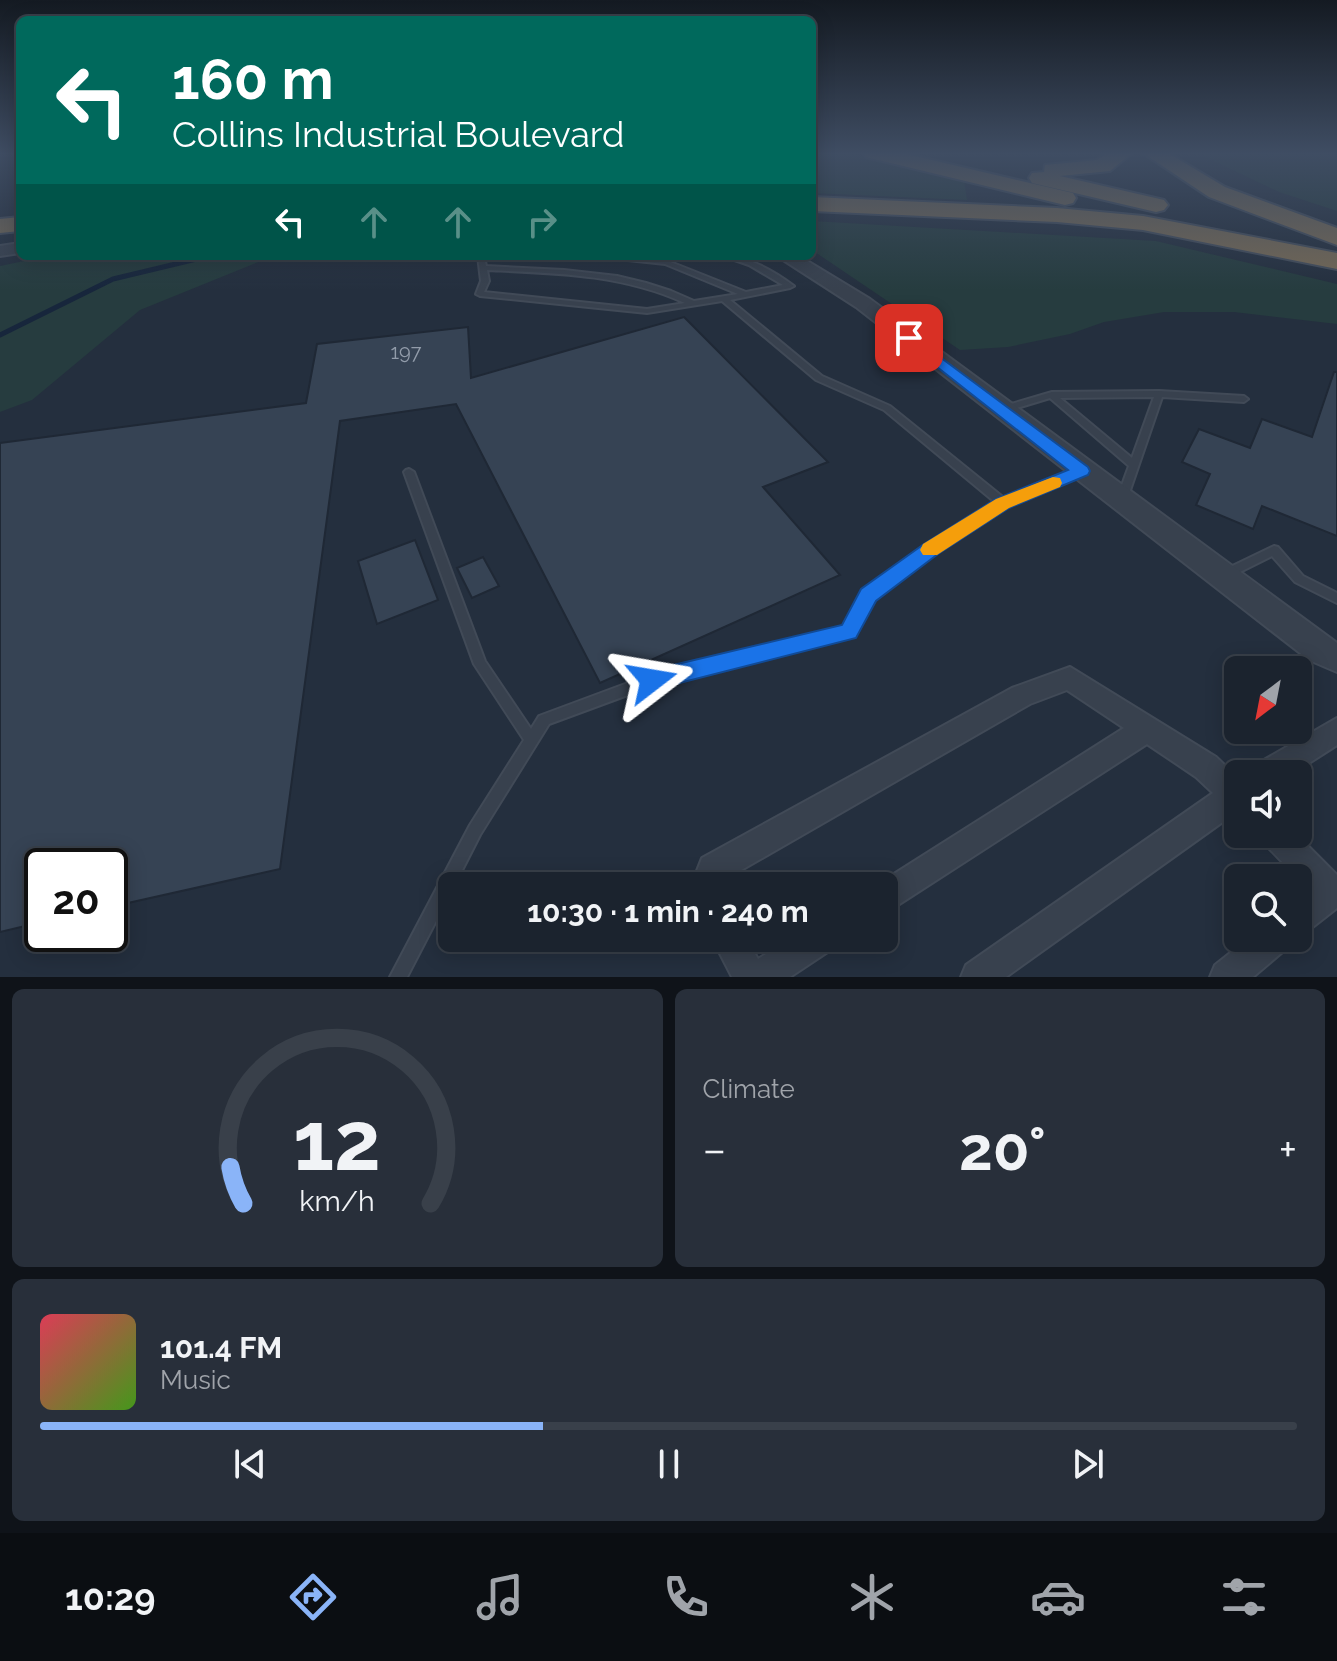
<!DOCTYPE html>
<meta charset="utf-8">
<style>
body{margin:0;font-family:Raleway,sans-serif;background:#282f3a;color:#f1f3f6;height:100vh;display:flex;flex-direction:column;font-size:30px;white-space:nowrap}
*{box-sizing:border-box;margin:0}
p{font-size:26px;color:#a0a4aa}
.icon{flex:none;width:44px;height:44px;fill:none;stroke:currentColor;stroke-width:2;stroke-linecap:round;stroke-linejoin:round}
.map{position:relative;height:977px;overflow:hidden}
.details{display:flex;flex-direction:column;gap:12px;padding:12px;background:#0f1319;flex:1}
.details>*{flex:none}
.guide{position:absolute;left:16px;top:16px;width:800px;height:244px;border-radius:12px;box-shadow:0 4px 20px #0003,0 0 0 2px #39404a;background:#00695c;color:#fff;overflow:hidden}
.needle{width:52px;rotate:212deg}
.fabs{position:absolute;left:1224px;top:656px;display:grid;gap:16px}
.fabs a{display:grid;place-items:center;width:88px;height:88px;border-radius:12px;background:#1b232e;box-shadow:0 4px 20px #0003,0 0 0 2px #39404a;font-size:40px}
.speed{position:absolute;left:24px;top:848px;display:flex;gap:16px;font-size:40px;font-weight:700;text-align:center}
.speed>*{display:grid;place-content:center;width:104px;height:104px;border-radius:50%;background:#1b232e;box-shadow:0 4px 20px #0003,0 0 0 2px #39404a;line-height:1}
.speed .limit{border:4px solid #111;border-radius:12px;background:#fff;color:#111}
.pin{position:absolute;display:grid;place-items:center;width:68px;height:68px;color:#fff;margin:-34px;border-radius:16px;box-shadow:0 4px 12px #0006}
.me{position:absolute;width:88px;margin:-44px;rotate:76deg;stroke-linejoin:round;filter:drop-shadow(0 0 6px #0008)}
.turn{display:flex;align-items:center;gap:28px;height:168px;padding:0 24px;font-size:36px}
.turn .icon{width:104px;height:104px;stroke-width:2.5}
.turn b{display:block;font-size:56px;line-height:68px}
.lanes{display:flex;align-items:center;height:76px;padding:0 24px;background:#0003;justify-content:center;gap:40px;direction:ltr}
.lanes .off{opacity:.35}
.big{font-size:60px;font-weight:700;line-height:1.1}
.details .card{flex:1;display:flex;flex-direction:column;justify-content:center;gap:12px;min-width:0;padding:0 28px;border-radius:12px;background:#282f3a}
.details .dial{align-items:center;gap:0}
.dial svg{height:208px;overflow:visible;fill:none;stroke:#39404a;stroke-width:7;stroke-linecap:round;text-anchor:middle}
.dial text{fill:#f1f3f6;stroke:none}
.song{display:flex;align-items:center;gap:24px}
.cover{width:96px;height:96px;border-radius:12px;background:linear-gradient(135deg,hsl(350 70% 55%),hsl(100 70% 35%))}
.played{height:8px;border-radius:4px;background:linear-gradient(90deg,#8ab4f8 40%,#39404a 40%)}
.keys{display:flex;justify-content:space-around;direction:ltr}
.heat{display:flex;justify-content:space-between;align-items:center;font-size:44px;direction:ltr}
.details .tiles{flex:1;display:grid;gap:12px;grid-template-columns:1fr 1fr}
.card:last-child{grid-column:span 2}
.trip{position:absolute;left:438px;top:872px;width:460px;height:80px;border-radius:12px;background:#1b232e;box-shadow:0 4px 20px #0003,0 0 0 2px #39404a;font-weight:700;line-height:80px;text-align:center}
.menu{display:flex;height:128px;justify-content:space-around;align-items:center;background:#0b0e12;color:#a0a4aa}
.menu .icon{width:56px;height:56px}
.menu .on{color:#8ab4f8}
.menu b{font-size:36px;color:#f1f3f6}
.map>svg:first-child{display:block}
</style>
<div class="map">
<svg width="1337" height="977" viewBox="0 0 1337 977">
<rect width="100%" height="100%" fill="#242f3e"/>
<g fill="#263c3f">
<polygon points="812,153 846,153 964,180 967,200 812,193"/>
<polygon points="1197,153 1337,153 1337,211 1279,192"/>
<polygon points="812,221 1156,241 1337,284 1337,324 1234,312 1164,312 1104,322 1070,334 1008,347 960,350 812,250"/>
<polygon points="48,256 273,256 140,310 32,400 0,412 0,266"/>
</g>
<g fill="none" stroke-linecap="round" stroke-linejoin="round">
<polyline stroke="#17263c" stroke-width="5" points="0,335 113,279 209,256"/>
</g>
<g fill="#364354" stroke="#1f2835" stroke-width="2">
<polygon points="684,317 828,462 763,487 840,575 600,683 456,404 340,421 280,869 110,907 110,866 42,866 42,922 0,932 0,443 306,403 317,344 468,327 471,378"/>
<polygon points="1334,372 1337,372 1337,536 1262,506 1253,529 1196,505 1210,474 1182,462 1199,429 1250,448 1262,419 1312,437"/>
<polygon points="415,540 438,600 377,624 358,561"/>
<polygon points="483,557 499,586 472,598 457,568"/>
</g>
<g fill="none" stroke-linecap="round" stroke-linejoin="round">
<g stroke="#414a57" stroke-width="4">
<g id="service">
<path d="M478,256H484L486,266L564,270L617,276L646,283L671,291L694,301L738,294L665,264L609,258L606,256H629L668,261L746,292L783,285L749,265L723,256C748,256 774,271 794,286L790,288L730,300L822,376L890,406L1004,498L1079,469L1082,468L1087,471L1085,473L1007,506L935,552L873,598L853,636L652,686L549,724L480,835L454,886H452V890L407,977H390L470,825L524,740L474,664L404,472L406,470L409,469L414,472L485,661L531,729L539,716L652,674L845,628L865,592L927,546L996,503L884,410L816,380L722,301L647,313L480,296L476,294L481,281ZM487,270C555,273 622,274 685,303L647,309L484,292L489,281Z"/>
<path d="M1159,391L1244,396L1248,399L1244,402L1162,397L1127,499L1122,503L1117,499L1129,466L1050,398L1004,412L1000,409L1001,407L1052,392ZM1154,397L1132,458L1060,398Z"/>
<polygon points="1274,546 1278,547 1303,576 1337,593 1337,603 1295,582 1272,556 1230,577 1226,578 1222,577 1220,574 1222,571"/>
</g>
</g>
<g stroke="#414a57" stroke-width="4">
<g id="minor">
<polygon points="1070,667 1216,757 1238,778 1238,811 1006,977 961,977 966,965 1213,793 1196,777 1147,744 884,914 884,886 875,886 1124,728 1067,690 1030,704 724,880 721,886 691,886 702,858 1012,688"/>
<polygon points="1337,718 1337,745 1292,774 1253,774 1257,764"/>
<polygon points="1260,834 1296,834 1337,875 1337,908 1309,930 1298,935 1298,899 1309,890 1265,844"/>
<polygon points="712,938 746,938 758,959 792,938 837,938 832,949 790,977 732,977"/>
<polygon points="1249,938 1291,938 1286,949 1253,977 1210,977 1215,965"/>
</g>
</g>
<g stroke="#414a57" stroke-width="4">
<g id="tertiary">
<polygon points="20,243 20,253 0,256 0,246"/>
<polygon points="777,256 799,256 870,299 1337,643 1337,672 1309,660 856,307"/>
</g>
</g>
<g stroke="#434c59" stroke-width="4">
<g id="motorway">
<polygon points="863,153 902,153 1073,193 1076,198 1073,203 1065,205 866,157"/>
<polygon points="1107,153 1132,153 1110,171 1060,176 1164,200 1168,205 1164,210 1156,212 1032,183 1029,178 1032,173 1044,172 1045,165 1097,160"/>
<polygon points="1143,153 1168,153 1225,187 1337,228 1337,245 1209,197"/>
<polygon points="812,197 1057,208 1143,216 1337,253 1337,269 1143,230 1057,222 812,211"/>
<polygon points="20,217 20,231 0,233 0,219"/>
</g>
</g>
<use href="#service" fill="#38414e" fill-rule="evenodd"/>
<use href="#minor" fill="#38414e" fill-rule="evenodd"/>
<use href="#tertiary" fill="#38414e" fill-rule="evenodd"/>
<use href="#motorway" fill="#746855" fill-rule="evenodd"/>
</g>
<linearGradient id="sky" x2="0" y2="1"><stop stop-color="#141a22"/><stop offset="0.53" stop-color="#3f4d63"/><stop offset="1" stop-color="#3f4d63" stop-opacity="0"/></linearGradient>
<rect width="1337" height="290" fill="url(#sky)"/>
<polygon fill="#1a73e8" stroke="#114b97" stroke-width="2" points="909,334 1088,467 1090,471 1088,475 1009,508 938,554 876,601 856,638 652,690 644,687 641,680 644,673 652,670 842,625 861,589 924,544 996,499 1068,470 904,341 904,335"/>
<polygon fill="#f59e0b" points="1053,477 1060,478 1062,483 1060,487 1009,508 937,555 923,555 920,550 923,544 996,499"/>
<g text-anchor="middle" stroke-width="8" stroke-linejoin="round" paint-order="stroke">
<g font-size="20" fill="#929caa">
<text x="406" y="359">197</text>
</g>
</g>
</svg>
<div class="fabs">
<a><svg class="needle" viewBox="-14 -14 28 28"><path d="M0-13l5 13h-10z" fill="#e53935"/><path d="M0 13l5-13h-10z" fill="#a0a4aa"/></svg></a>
<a><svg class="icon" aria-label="sound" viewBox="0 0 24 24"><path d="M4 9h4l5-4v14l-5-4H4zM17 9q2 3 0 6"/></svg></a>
<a><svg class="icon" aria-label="search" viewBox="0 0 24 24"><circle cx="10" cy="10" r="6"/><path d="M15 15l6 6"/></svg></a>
</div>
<div class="speed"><div class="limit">20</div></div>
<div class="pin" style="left:909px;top:338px;background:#d93025"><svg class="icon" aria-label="arrive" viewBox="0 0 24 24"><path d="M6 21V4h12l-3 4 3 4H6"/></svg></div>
<svg class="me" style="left:652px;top:680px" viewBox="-20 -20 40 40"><path d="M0-17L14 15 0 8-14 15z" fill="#1a73e8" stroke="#fff" stroke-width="4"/></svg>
<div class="trip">10:30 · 1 min · 240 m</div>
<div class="guide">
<div class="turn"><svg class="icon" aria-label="left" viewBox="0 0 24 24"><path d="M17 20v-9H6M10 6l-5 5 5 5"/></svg><div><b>160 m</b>Collins Industrial Boulevard</div></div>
<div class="lanes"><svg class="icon" aria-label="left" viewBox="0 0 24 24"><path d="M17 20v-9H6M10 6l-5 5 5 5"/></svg><svg class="icon off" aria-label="ahead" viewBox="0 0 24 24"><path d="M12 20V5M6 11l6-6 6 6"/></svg><svg class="icon off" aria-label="ahead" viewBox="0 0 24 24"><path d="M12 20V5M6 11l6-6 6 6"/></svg><svg class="icon off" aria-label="right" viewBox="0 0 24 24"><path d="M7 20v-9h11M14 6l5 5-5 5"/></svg></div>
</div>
</div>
<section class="details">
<div class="tiles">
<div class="card dial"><svg viewBox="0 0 100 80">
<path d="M14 69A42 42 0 1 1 86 69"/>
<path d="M14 69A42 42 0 0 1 9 55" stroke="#8ab4f8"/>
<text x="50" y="56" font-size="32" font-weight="700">12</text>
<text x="50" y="72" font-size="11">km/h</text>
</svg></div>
<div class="card"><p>Climate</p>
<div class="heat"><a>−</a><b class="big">20°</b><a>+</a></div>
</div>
<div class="card">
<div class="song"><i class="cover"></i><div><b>101.4 FM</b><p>Music</p></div></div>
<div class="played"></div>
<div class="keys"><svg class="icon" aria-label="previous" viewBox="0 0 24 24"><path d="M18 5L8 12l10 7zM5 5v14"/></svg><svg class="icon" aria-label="pause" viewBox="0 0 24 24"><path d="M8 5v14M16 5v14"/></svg><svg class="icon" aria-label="next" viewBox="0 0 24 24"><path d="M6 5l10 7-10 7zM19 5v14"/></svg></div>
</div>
</div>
</section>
<nav class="menu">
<b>10:29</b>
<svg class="icon on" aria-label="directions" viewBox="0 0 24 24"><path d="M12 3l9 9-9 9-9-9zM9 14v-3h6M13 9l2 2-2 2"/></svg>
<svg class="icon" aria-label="music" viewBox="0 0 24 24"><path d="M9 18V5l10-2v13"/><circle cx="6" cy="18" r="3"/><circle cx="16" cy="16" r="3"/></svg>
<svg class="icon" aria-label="phone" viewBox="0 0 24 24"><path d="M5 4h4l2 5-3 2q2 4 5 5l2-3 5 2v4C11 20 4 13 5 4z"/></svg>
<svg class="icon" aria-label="climate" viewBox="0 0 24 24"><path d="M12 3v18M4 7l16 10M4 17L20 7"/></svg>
<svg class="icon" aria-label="car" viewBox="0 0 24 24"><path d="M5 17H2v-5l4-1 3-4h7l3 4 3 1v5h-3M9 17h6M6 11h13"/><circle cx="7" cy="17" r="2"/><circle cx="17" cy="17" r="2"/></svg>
<svg class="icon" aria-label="filters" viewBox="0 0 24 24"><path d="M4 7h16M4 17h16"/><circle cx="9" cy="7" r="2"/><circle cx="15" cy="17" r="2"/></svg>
</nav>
